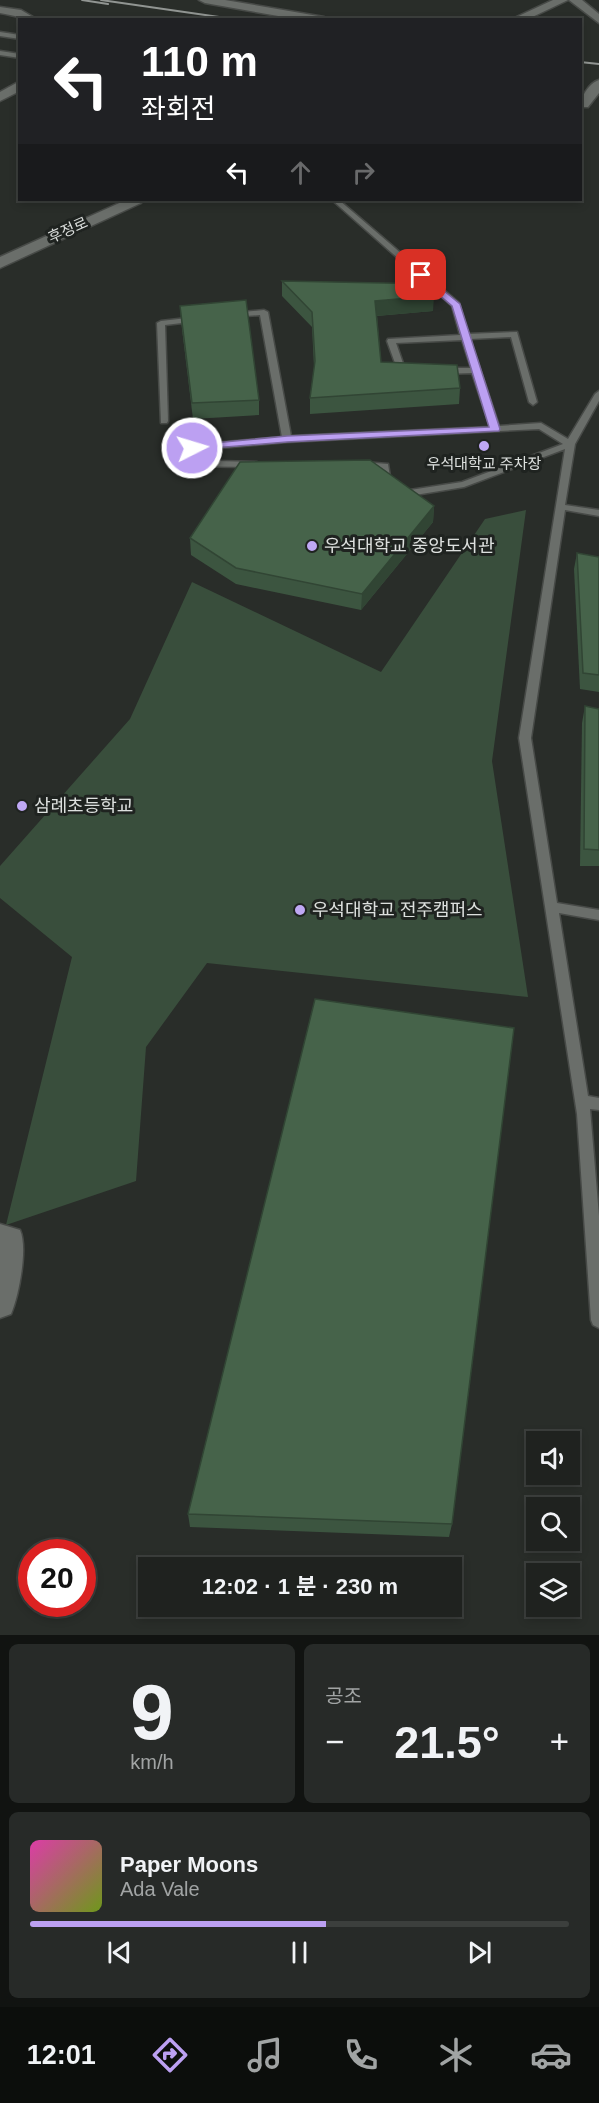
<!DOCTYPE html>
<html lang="ko">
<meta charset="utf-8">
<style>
body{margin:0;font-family:Arial,"Noto Sans KR",sans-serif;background:#272a28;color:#f1f3f6;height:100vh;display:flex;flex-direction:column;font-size:22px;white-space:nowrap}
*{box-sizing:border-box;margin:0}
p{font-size:20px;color:#a1a4a4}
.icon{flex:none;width:33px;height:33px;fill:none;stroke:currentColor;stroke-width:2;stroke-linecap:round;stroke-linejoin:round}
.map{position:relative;height:1635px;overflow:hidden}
.side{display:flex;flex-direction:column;gap:9px;padding:9px;background:#111311;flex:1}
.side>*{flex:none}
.banner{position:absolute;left:18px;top:18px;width:564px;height:183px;border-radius:0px;box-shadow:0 3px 9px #0003,0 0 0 2px #3c3f3d;background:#202124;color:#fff;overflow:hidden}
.fabs{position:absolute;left:526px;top:1431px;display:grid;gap:12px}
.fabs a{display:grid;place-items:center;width:54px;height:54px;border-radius:0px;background:#1f221f;box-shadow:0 3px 9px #0003,0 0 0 2px #3c3f3d;font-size:30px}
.speed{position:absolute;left:18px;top:1539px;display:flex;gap:12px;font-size:30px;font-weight:700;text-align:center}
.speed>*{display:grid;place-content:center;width:78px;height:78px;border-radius:50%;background:#1f221f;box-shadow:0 3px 9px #0003,0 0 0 2px #3c3f3d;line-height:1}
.speed .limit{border:9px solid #d22;background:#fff;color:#111}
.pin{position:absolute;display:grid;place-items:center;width:51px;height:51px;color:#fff;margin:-26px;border-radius:12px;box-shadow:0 3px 9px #0006}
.me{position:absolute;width:66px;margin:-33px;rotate:85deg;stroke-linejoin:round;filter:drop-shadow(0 0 4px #0008)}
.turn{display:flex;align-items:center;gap:21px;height:126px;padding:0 24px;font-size:27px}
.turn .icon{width:78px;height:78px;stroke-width:2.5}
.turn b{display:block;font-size:42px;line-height:51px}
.lanes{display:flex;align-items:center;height:57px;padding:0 24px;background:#0003;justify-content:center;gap:30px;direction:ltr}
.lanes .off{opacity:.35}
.big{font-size:45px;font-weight:700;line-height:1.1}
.side .tile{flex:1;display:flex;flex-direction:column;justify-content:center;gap:9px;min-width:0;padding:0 21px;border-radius:9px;background:#272a28}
.side .dial{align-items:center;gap:0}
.dial b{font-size:78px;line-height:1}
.song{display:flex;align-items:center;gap:18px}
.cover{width:72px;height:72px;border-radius:9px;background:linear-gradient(135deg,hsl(320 70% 55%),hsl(80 70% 35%))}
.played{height:6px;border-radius:3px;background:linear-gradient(90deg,#bca0f2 55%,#3c3f3d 55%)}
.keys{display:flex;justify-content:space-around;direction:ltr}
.heat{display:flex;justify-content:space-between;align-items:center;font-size:33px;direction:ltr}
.side .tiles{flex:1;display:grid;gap:9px;grid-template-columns:1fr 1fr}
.tile:last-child{grid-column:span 2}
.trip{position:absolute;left:138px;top:1557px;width:324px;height:60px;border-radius:0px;background:#1f221f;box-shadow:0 3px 9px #0003,0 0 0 2px #3c3f3d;font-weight:700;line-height:60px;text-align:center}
.tab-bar{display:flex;height:96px;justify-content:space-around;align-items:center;background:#0c0e0c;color:#a1a4a4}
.tab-bar .icon{width:42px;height:42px}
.tab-bar .active{color:#bca0f2}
.tab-bar b{font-size:27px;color:#f1f3f6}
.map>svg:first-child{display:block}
</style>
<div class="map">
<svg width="599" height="1635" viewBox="0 0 599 1635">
<rect width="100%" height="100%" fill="#292d29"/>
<polygon fill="#394e3c" points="526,510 492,761 528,997 207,963 146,1047 136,1181 6,1225 72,957 0,898 0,866 130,719 192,582 381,672 485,519"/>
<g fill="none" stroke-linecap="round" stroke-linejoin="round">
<g stroke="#474a47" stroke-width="3">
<g id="lane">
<polygon points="0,32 20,35 20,39 0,36"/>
<polygon points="0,51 20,54 20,58 0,55"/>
<polygon points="332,200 339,200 459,303 468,334 517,332 537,402 533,405 529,402 511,337 470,339 499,426 541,423 568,439 595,394 599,391 599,401 575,444 565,505 599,510 599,516 565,510 531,738 557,903 599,910 599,920 559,913 588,1096 599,1098 599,1110 590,1109 599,1216 599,1328 593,1325 591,1320 577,1114 519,738 565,449 464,487 409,496 383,486 381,469 362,468 357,465 362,462 388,464 391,483 410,490 462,482 563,444 539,429 287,442 175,452 178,460 257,462 257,466 254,467 175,466 170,463 164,450 169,447 282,437 260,315 231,317 227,315 231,313 264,310 268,312 291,436 490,427 472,373 441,374 437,371 441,368 471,368 462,340 396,343 405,369 413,371 409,374 399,374 387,341 388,339 460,335 452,306"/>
<polygon points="196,317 199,317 199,321 165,325 168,421 167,423 161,423 157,323 161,321"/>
</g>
</g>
<g stroke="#474a47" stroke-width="3">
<g id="street">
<polygon points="199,0 225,0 324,17 329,20 301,20 205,3"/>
<polygon points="553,0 568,0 526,20 510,20"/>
<polygon points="569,0 582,0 599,14 599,23"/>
<path d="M0,7L21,10L38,20C25,20 14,15 0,13Z"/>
<path d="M599,80V93L588,107H580C580,98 589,83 599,80Z"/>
<polygon points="20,81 20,91 0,101 0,92"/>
<polygon points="126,200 143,200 141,203 0,268 0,257"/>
<path d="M0,1224L20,1230C28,1248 19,1295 11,1314L0,1318Z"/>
</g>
</g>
<use href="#lane" fill="#6a6e6a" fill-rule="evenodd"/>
<use href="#street" fill="#6a6e6a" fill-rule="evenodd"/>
<g stroke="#919592" stroke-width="2">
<polyline points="82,0 108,4"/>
<polyline points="101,0 240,20"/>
<polyline points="580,62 599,64"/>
</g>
</g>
<g fill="#3c5540">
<polygon points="282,281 433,311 377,316 381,362 460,388 459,404 310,414 310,398 314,367 312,327 282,296"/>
<polygon points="180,306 259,400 259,415 193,419 181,321"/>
<polygon points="434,506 433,522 361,610 236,584 191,555 190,538"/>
<polygon points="577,553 599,557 599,692 580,689 574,569"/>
<polygon points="585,706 599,709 599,866 580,866 582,723"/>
<polygon points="188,1514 452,1524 449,1537 190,1527"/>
</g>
<g fill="#314534">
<polygon points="434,296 433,311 375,316 375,301"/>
<polygon points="434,506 433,522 361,610 362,594"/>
</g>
<g fill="#46634a" stroke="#314534" stroke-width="1.5">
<polygon points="282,281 434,284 434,296 375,301 381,362 457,365 460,388 310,398 315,361 312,312"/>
<polygon points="246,300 259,400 192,403 180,306"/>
<polygon points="370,460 434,506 362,594 236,568 190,538 240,462"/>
<polygon points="577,553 599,557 599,675 583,673"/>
<polygon points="585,706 599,709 599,850 584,849"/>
<polygon points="315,999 514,1028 452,1524 188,1514"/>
</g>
<polygon fill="#bca0f2" stroke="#7a689d" stroke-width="1.5" points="421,272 460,304 500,429 499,431 287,442 189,450 187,448 192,445 287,436 489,427 452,306 418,277 417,275"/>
<g fill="#bfa8f4" stroke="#1f2320" stroke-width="2">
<circle cx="484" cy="446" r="6"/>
<circle cx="312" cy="546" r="6"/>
<circle cx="22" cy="806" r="6"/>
<circle cx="300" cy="910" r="6"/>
</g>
<g text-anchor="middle" stroke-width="6" stroke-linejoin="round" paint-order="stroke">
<g font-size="15" fill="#dde0de" stroke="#1f2320">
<text transform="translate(68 230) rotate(-24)" y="5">후정로</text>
</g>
<g font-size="15" fill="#dde0de" stroke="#1f2320">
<text x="484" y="469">우석대학교 주차장</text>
</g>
<g font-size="18" fill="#dde0de" stroke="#1f2320" text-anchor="start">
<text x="324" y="552">우석대학교 중앙도서관</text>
<text x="34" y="812">삼례초등학교</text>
<text x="312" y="916">우석대학교 전주캠퍼스</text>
</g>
</g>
</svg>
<div class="fabs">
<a><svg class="icon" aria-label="sound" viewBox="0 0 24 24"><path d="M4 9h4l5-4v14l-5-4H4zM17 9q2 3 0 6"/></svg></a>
<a><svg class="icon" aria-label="search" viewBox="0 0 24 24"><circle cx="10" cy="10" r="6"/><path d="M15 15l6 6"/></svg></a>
<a><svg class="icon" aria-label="layers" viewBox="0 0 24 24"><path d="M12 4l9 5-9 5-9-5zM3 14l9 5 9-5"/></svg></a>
</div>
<div class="speed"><div class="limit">20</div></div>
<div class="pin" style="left:421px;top:275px;background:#d93025"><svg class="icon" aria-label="arrive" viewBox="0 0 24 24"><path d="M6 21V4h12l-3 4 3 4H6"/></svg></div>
<svg class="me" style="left:192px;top:448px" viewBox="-20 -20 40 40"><circle r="17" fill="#bca0f2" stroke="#fff" stroke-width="3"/><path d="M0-11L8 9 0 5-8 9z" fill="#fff"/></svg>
<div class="trip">12:02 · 1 분 · 230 m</div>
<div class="banner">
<div class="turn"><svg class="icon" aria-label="left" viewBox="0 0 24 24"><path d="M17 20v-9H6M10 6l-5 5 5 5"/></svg><div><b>110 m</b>좌회전</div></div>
<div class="lanes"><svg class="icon" aria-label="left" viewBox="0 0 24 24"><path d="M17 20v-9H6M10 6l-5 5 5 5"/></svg><svg class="icon off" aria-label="ahead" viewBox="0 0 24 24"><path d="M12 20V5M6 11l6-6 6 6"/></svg><svg class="icon off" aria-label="right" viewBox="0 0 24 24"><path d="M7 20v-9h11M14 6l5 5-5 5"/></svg></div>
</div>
</div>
<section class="side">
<div class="tiles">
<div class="tile dial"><b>9</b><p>km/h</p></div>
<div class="tile"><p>공조</p>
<div class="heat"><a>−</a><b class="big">21.5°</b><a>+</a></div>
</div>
<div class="tile">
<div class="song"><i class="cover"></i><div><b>Paper Moons</b><p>Ada Vale</p></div></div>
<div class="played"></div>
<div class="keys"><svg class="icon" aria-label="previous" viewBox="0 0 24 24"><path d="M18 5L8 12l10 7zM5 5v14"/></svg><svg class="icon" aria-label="pause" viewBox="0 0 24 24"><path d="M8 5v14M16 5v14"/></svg><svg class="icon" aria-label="next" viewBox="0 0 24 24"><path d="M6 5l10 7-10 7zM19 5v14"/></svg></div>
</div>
</div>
</section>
<nav class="tab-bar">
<b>12:01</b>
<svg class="icon active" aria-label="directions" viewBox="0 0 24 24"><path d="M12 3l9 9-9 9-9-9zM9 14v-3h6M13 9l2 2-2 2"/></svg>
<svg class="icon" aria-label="music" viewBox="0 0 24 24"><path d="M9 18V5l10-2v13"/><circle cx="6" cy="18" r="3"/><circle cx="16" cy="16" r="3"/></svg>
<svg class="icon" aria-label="phone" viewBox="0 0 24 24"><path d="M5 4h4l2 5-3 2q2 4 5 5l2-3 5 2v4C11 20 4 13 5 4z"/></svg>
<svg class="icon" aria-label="climate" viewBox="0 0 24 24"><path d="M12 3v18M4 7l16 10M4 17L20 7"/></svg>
<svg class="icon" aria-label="car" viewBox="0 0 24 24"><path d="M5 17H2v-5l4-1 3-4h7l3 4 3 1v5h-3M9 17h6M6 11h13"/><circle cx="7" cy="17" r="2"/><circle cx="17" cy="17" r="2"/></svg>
</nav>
